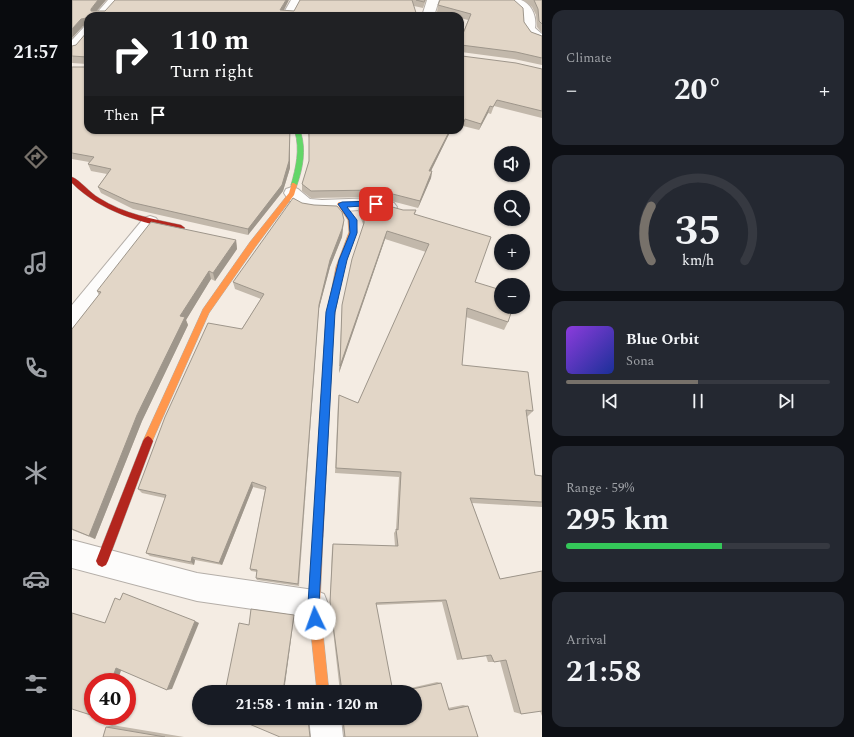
<!DOCTYPE html>
<meta charset="utf-8">
<style>
body{margin:0;font-family:Spectral,serif;background:#242831;color:#f1f3f6;height:100vh;display:flex;flex-direction:column;font-size:15px;white-space:nowrap}
*{box-sizing:border-box;margin:0}
p{font-size:13px;color:#9ea1a6}
.icon{flex:none;width:22px;height:22px;fill:none;stroke:currentColor;stroke-width:2;stroke-linecap:round;stroke-linejoin:round}
.map{position:relative;flex:1;overflow:hidden}
.drawer{display:flex;flex-direction:column;gap:10px;padding:10px;background:#0d0f14;width:312px}
.drawer>*{flex:none}
.banner{position:absolute;left:12px;top:12px;width:380px;height:122px;border-radius:12px;box-shadow:0 1px 3px #0004;background:#202124;color:#fff;overflow:hidden}
.buttons{position:absolute;left:422px;top:146px;display:grid;gap:8px}
.buttons a{display:grid;place-items:center;width:36px;height:36px;border-radius:50%;background:#171b24;box-shadow:0 1px 3px #0004;font-size:20px}
.speed{position:absolute;left:12px;top:673px;display:flex;gap:8px;font-size:20px;font-weight:700;text-align:center}
.speed>*{display:grid;place-content:center;width:52px;height:52px;border-radius:50%;background:#171b24;box-shadow:0 1px 3px #0004;line-height:1}
.speed .limit{border:6px solid #d22;background:#fff;color:#111}
.pin{position:absolute;display:grid;place-items:center;width:34px;height:34px;color:#fff;margin:-17px;border-radius:8px;box-shadow:0 2px 6px #0006}
.me{position:absolute;width:44px;margin:-22px;rotate:357deg;stroke-linejoin:round;filter:drop-shadow(0 0 3px #0008)}
.turn{display:flex;align-items:center;gap:14px;height:84px;padding:0 20px;font-size:18px}
.turn .icon{width:52px;height:52px;stroke-width:2.5}
.turn b{display:block;font-size:28px;line-height:34px}
.then{display:flex;align-items:center;height:38px;padding:0 20px;background:#0003;gap:8px;font-size:15px}
.big{font-size:30px;font-weight:700;line-height:1.1}
.drawer .tile{flex:1;display:flex;flex-direction:column;justify-content:center;gap:6px;min-width:0;padding:0 14px;border-radius:12px;background:#242831}
.drawer .dial{align-items:center;gap:0}
.dial svg{height:104px;overflow:visible;fill:none;stroke:#363941;stroke-width:7;stroke-linecap:round;text-anchor:middle}
.dial text{fill:#f1f3f6;stroke:none}
.song{display:flex;align-items:center;gap:12px}
.cover{width:48px;height:48px;border-radius:6px;background:linear-gradient(135deg,hsl(270 70% 55%),hsl(230 70% 35%))}
.played{height:4px;border-radius:2px;background:linear-gradient(90deg,#77716a 50%,#363941 50%)}
.keys{display:flex;justify-content:space-around;direction:ltr}
.heat{display:flex;justify-content:space-between;align-items:center;font-size:22px;direction:ltr}
.charge{height:6px;border-radius:3px;background:linear-gradient(90deg,#34c759 59%,#363941 0)}
.trip{position:absolute;left:120px;top:685px;width:230px;height:40px;border-radius:20px;background:#171b24;box-shadow:0 1px 3px #0004;font-weight:700;line-height:40px;text-align:center}
main{display:flex;flex:1;min-height:0}
.dock{display:flex;flex-direction:column;width:72px;justify-content:space-around;align-items:center;background:#090b0e;color:#9ea1a6}
.dock .icon{width:28px;height:28px}
.dock .current{color:#77716a}
.dock b{font-size:18px;color:#f1f3f6}
.map>svg:first-child{display:block}
</style>
<main>
<nav class="dock">
<b>21:57</b>
<svg class="icon current" aria-label="directions" viewBox="0 0 24 24"><path d="M12 3l9 9-9 9-9-9zM9 14v-3h6M13 9l2 2-2 2"/></svg>
<svg class="icon" aria-label="music" viewBox="0 0 24 24"><path d="M9 18V5l10-2v13"/><circle cx="6" cy="18" r="3"/><circle cx="16" cy="16" r="3"/></svg>
<svg class="icon" aria-label="phone" viewBox="0 0 24 24"><path d="M5 4h4l2 5-3 2q2 4 5 5l2-3 5 2v4C11 20 4 13 5 4z"/></svg>
<svg class="icon" aria-label="climate" viewBox="0 0 24 24"><path d="M12 3v18M4 7l16 10M4 17L20 7"/></svg>
<svg class="icon" aria-label="car" viewBox="0 0 24 24"><path d="M5 17H2v-5l4-1 3-4h7l3 4 3 1v5h-3M9 17h6M6 11h13"/><circle cx="7" cy="17" r="2"/><circle cx="17" cy="17" r="2"/></svg>
<svg class="icon" aria-label="filters" viewBox="0 0 24 24"><path d="M4 7h16M4 17h16"/><circle cx="9" cy="7" r="2"/><circle cx="15" cy="17" r="2"/></svg>
</nav>
<div class="map">
<svg width="470" height="737" viewBox="0 0 470 737">
<rect width="100%" height="100%" fill="#f4ece3"/>
<g fill="none" stroke-linecap="round" stroke-linejoin="round">
<g stroke="#b4aea8" stroke-width="2">
<g id="street">
<polygon points="36,0 48,0 34,16 22,16"/>
<polygon points="219,0 231,0 222,16 210,16"/>
<polygon points="355,0 367,0 362,16 350,16"/>
<path d="M435,0C439,0 445,0 449,0C460,4 465,17 463,28L470,34V43L458,38L451,28C455,10 444,11 435,0Z"/>
<polygon points="16,26 16,38 5,51 0,52 0,40 12,27"/>
<path d="M220,187L226,189L238,199L250,200L304,198L322,203L325,207L322,211C315,213 311,211 304,210C284,208 244,217 227,208C221,205 215,198 212,193L214,189Z"/>
<polygon points="78,216 84,218 87,222 84,226 7,326 0,328 0,305 72,218"/>
<polygon points="0,540 125,573 242,590 252,594 256,604 252,614 242,618 125,601 0,568"/>
<polygon points="237,718 269,718 271,737 239,737"/>
</g>
</g>
<g stroke="#b4aea8" stroke-width="1">
<path id="fast" d="M225,130H232L229,133C234,150 231,168 225,185L222,187L219,185C224,167 228,150 223,132Z"/>
</g>
<g stroke="#b4aea8" stroke-width="1">
<g id="slow">
<polygon points="220,183 222,183 225,185 222,195 184,246 137,313 79,444 76,446 73,444 71,441 131,309 178,242 217,193"/>
<polygon points="267,202 271,202 284,220 285,232 272,267 262,318 258,321 254,318 264,267 277,232 276,220 265,204"/>
<polygon points="246,531 250,532 251,536 248,604 257,692 245,692 236,604 241,536 242,532"/>
</g>
</g>
<g stroke="#b4aea8" stroke-width="1">
<g id="jam">
<path d="M0,177C8,180 18,193 27,198C52,214 81,219 109,225L113,228L109,231C69,222 30,213 0,183Z"/>
<polygon points="258,315 262,318 251,536 250,540 246,541 242,540 241,536 254,318"/>
<polygon points="76,436 79,438 81,441 36,561 34,565 30,567 26,565 24,561 71,441 73,438"/>
</g>
</g>
<use href="#street" fill="#fdfcfb" fill-rule="evenodd"/>
<use href="#fast" fill="#63d668" fill-rule="evenodd"/>
<use href="#slow" fill="#ff974d" fill-rule="evenodd"/>
<use href="#jam" fill="#b3261e" fill-rule="evenodd"/>
</g>
<g fill="#c2b8ab">
<polygon points="0,0 34,0 25,11 212,10 222,11 228,0 354,0 351,8 342,6 16,130 219,130 218,131 218,168 211,191 176,235 61,209 29,193 26,187 35,174 19,171 16,164 17,162 0,159 0,67 15,67 15,64 0,63 0,46 4,45 15,32 15,25 11,26 0,38"/>
<polygon points="451,0 470,0 470,33 465,27 464,15 460,7"/>
<polygon points="366,5 452,22 459,32 470,36 470,65 442,59 389,52 390,56 470,69 470,118 422,106 419,114 416,113 407,130 391,126 390,129 388,128 388,41 396,20 388,18 388,16 381,16 365,12"/>
<polygon points="236,130 379,130 359,171 360,171 359,178 346,208 304,197 239,198 230,191 230,184 237,161 237,138 236,133"/>
<polygon points="287,203 331,210 344,210 343,214 403,282 436,322 432,330 394,317 390,365 461,411 455,417 463,475 470,476 470,507 400,503 428,579 470,571 470,716 468,711 449,714 442,712 428,661 422,662 416,662 414,656 385,660 370,602 304,605 321,692 365,682 369,683 376,708 391,705 396,706 406,737 272,737 270,719 163,718 343,718 343,692 268,692 258,604 260,548 261,544 323,546 322,533 324,530 327,477 263,473 266,401 267,395 286,403 354,252 313,239 267,373 270,305 291,227 291,224 286,211"/>
<polygon points="271,227 270,237 258,267 246,312 227,586 185,580 184,578 185,572 179,571 178,569 193,490 181,487 150,565 123,560 122,565 78,556 74,553 93,498 70,493 66,489 189,299 163,289 161,282"/>
<polygon points="164,240 165,249 143,281 139,279 114,320 116,325 70,421 23,539 0,530 0,329 27,295 25,291"/>
<polygon points="40,725 112,737 31,737 34,727"/>
</g>
<g fill="#9e968b">
<polygon points="26,0 34,0 21,15 19,11 19,9"/>
<polygon points="214,0 217,0 209,16 208,10"/>
<polygon points="15,18 16,25 11,26 0,38 0,29 9,19"/>
<polygon points="418,106 416,113 407,130 409,124"/>
<polygon points="378,130 379,130 356,177 357,171"/>
<polygon points="218,131 218,168 211,191 176,235 176,229"/>
<polygon points="360,171 359,178 346,208 348,201"/>
<polygon points="272,220 270,237 258,267 246,312 227,586 247,305 258,260"/>
<polygon points="315,231 313,239 267,373 268,366"/>
<polygon points="164,240 165,249 143,281 141,273"/>
<polygon points="137,271 139,279 114,320 116,325 70,421 23,539 17,536 65,415 108,316"/>
<polygon points="180,482 181,487 150,565 147,563"/>
<polygon points="120,557 123,560 122,565 119,562"/>
<polygon points="222,615 222,617 212,692 211,692"/>
<polygon points="123,621 127,623 100,689 95,690"/>
<polygon points="44,668 50,668 45,682 39,682"/>
</g>
<g fill="#e2d6c7" stroke="#9e968b">
<polygon points="0,0 26,0 19,9 19,11 33,11 43,0 214,0 208,10 222,11 228,0 340,0 345,16 16,16 16,130 218,130 217,161 210,185 176,229 58,202 26,187 39,169 16,164 22,157 0,153 0,67 15,67 15,57 0,56 0,46 4,45 15,32 15,18 9,19 0,29"/>
<polygon points="344,0 353,0 352,2"/>
<polygon points="368,0 442,0 451,8 452,22 459,32 470,36 470,58 444,52 389,45 390,56 444,63 470,69 470,111 425,100 421,107 418,106 409,124 393,119 392,122 388,121 388,41 399,14 366,5"/>
<polygon points="462,0 470,0 470,24 467,21 466,9"/>
<polygon points="237,130 378,130 357,171 360,171 348,201 305,190 239,191 230,184 237,161"/>
<polygon points="221,198 230,203 242,205 265,206 270,212 272,220 270,229 258,260 247,305 226,584 184,578 185,570 178,569 194,487 180,482 147,563 120,557 119,562 74,553 94,495 66,489 93,417 136,323 170,329 192,294 161,282"/>
<polygon points="287,203 306,203 331,210 344,210 342,214 419,237 403,282 429,290 429,307 441,307 436,322 395,308 390,365 456,372 461,411 454,410 463,475 470,476 470,502 398,498 428,579 470,571 470,711 449,714 434,660 422,662 419,655 390,659 374,600 304,603 321,692 270,692 258,602 261,544 326,546 324,529 326,530 329,472 264,468 267,395 286,403 357,244 315,231 268,366 270,305 280,259 292,223 292,215"/>
<polygon points="79,222 164,240 141,273 137,271 108,316 113,317 65,415 17,536 0,529 0,329 29,292 25,291"/>
<polygon points="51,593 123,621 95,690 44,668 39,682 21,682 21,716 26,716 25,717 0,709 0,613 33,623 43,598 48,600"/>
<polygon points="179,609 222,615 211,692 153,692 167,623 177,625"/>
<polygon points="369,683 377,710 396,706 406,737 273,737 271,719 236,719 238,737 208,737 163,718 343,718 343,692 326,692"/>
<polygon points="34,727 93,737 31,737"/>
</g>
<polygon fill="#1a73e8" stroke="#114b97" points="304,201 307,204 306,205 275,207 285,220 285,233 275,260 263,312 247,604 249,619 247,623 243,625 239,623 236,604 254,312 267,260 278,233 277,220 266,204 270,202"/>
</svg>
<div class="buttons">
<a><svg class="icon" aria-label="sound" viewBox="0 0 24 24"><path d="M4 9h4l5-4v14l-5-4H4zM17 9q2 3 0 6"/></svg></a>
<a><svg class="icon" aria-label="search" viewBox="0 0 24 24"><circle cx="10" cy="10" r="6"/><path d="M15 15l6 6"/></svg></a>
<a>+</a>
<a>−</a>
</div>
<div class="speed"><div class="limit">40</div></div>
<div class="pin" style="left:304px;top:204px;background:#d93025"><svg class="icon" aria-label="arrive" viewBox="0 0 24 24"><path d="M6 21V4h12l-3 4 3 4H6"/></svg></div>
<svg class="me" style="left:243px;top:619px" viewBox="-20 -20 40 40"><circle r="19" fill="#fff"/><path d="M0-13L10 11 0 6-10 11z" fill="#1a73e8"/></svg>
<div class="trip">21:58 · 1 min · 120 m</div>
<div class="banner">
<div class="turn"><svg class="icon" aria-label="right" viewBox="0 0 24 24"><path d="M7 20v-9h11M14 6l5 5-5 5"/></svg><div><b>110 m</b>Turn right</div></div>
<div class="then">Then<svg class="icon" aria-label="arrive" viewBox="0 0 24 24"><path d="M6 21V4h12l-3 4 3 4H6"/></svg></div>
</div>
</div>
<section class="drawer">
<div class="tile"><p>Climate</p>
<div class="heat"><a>−</a><b class="big">20°</b><a>+</a></div>
</div>
<div class="tile dial"><svg viewBox="0 0 100 80">
<path d="M14 69A42 42 0 1 1 86 69"/>
<path d="M14 69A42 42 0 0 1 14 27" stroke="#77716a"/>
<text x="50" y="56" font-size="32" font-weight="700">35</text>
<text x="50" y="72" font-size="11">km/h</text>
</svg></div>
<div class="tile">
<div class="song"><i class="cover"></i><div><b>Blue Orbit</b><p>Sona</p></div></div>
<div class="played"></div>
<div class="keys"><svg class="icon" aria-label="previous" viewBox="0 0 24 24"><path d="M18 5L8 12l10 7zM5 5v14"/></svg><svg class="icon" aria-label="pause" viewBox="0 0 24 24"><path d="M8 5v14M16 5v14"/></svg><svg class="icon" aria-label="next" viewBox="0 0 24 24"><path d="M6 5l10 7-10 7zM19 5v14"/></svg></div>
</div>
<div class="tile"><p>Range · 59%</p><b class="big">295 km</b><div class="charge"></div></div>
<div class="tile"><p>Arrival</p><b class="big">21:58</b></div>
</section>
</main>
